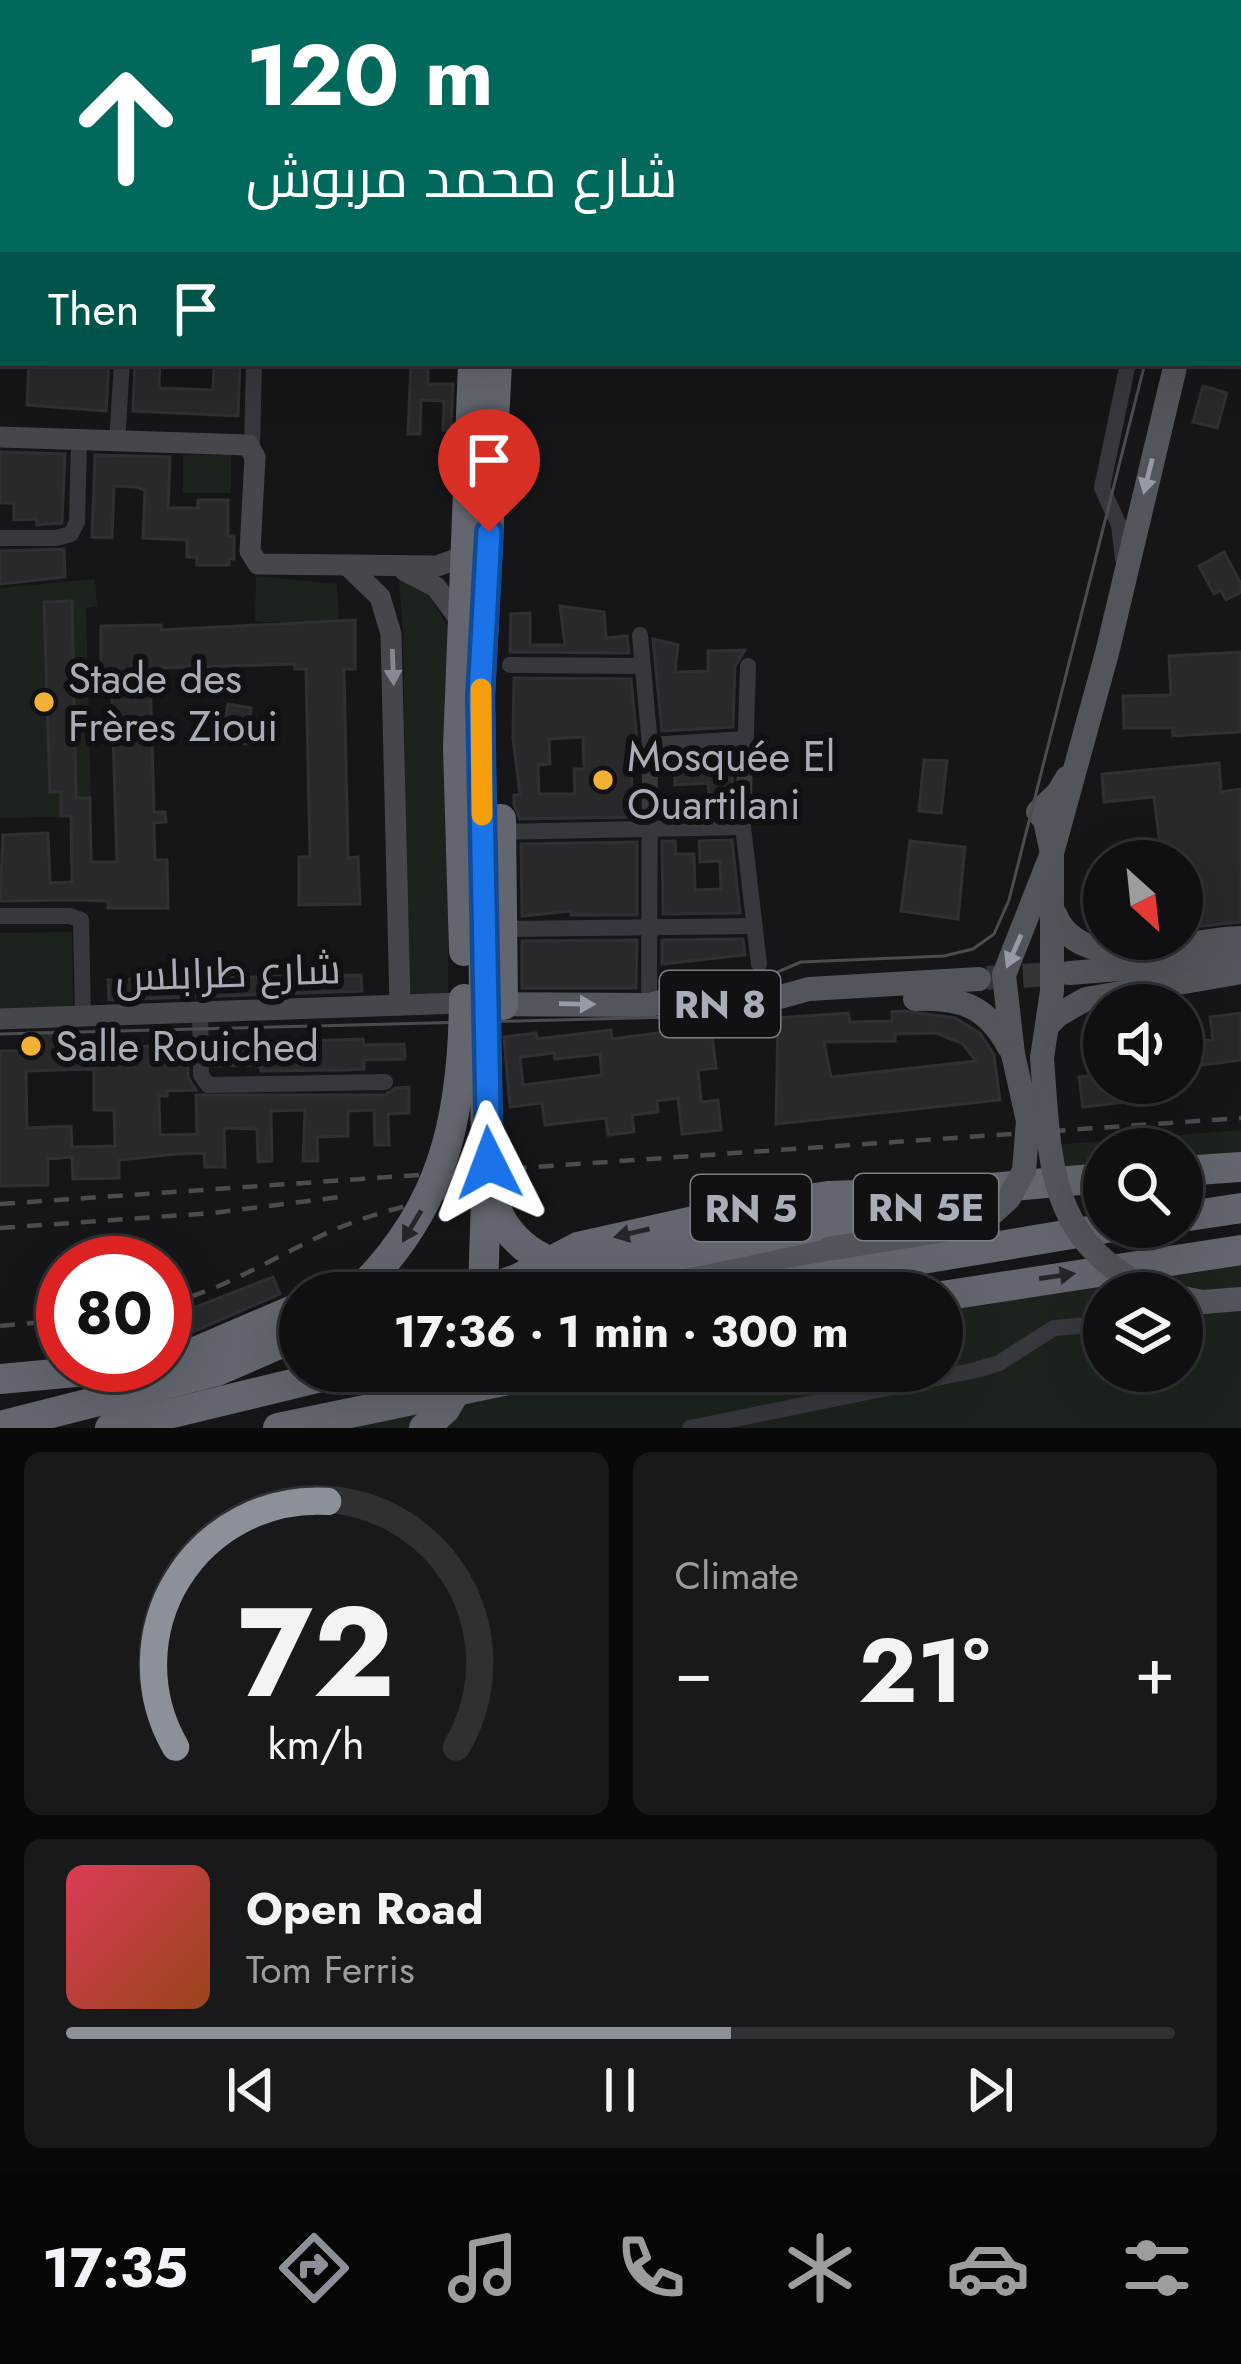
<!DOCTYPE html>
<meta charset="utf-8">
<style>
body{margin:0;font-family:Jost,Cairo,sans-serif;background:#19191b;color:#f1f3f6;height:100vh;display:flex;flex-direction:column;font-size:45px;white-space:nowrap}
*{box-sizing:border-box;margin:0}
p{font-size:39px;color:#9c9d9f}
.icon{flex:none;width:66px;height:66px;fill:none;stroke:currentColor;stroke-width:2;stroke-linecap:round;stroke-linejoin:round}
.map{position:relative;height:1428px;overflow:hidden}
.drawer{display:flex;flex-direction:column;gap:24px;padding:24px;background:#09090a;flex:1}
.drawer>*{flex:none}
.top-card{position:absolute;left:0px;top:0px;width:1242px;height:366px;box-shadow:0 12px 48px #0002,0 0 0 3px #303032;background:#00695c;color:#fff;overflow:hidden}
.needle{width:78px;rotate:153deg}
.tools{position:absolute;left:1083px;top:840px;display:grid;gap:24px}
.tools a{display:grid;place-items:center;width:120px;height:120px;border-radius:50%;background:#101012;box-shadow:0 12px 48px #0002,0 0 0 3px #303032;font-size:60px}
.speed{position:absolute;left:36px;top:1236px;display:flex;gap:24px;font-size:60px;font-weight:700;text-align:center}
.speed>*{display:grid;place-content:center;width:156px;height:156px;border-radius:50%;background:#101012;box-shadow:0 12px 48px #0002,0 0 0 3px #303032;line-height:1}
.speed .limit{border:18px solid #d22;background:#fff;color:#111}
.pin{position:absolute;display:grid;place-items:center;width:102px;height:102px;color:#fff;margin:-123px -51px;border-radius:50% 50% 50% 0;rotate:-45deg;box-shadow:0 0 12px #0007}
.pin .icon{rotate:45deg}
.me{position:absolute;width:132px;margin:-66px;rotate:357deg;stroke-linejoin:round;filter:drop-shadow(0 0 9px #0008)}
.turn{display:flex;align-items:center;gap:42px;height:252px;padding:0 48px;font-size:54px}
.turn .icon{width:156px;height:156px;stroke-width:2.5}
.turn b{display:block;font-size:84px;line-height:102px}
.then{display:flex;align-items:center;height:114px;padding:0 48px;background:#0003;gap:24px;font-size:45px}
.big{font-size:90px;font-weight:700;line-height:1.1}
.drawer .widget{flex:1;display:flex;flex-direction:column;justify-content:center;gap:18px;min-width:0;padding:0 42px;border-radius:18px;background:#19191b}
.drawer .dial{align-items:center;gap:0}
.dial svg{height:312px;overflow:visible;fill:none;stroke:#303032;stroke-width:7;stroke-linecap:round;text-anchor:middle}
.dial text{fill:#f1f3f6;stroke:none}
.song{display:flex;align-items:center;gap:36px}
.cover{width:144px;height:144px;border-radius:18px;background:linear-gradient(135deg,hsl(350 70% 55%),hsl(20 70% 35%))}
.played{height:12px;border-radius:6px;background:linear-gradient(90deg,#8c9099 60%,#303032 60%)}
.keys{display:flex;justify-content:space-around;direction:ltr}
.heat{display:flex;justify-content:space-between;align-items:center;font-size:66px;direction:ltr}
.drawer .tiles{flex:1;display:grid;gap:24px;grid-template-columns:1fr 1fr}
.widget:last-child{grid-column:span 2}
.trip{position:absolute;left:279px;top:1272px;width:684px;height:120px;border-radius:60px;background:#101012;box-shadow:0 12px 48px #0002,0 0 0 3px #303032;font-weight:700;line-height:120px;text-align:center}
.tabs{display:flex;height:192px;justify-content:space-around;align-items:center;background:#060607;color:#9c9d9f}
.tabs .icon{width:84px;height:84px}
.tabs .current{color:#8c9099}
.tabs b{font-size:54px;color:#f1f3f6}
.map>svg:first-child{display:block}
</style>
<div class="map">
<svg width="1241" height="1428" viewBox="0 0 1241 1428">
<rect width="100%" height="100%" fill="#161618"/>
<g fill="#1c231d" fill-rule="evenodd">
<rect x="183" y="455" width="48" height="38"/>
<polygon points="256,576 337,584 339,621 255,622"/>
<polygon points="95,579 97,606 86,608 91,797 61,799 62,817 0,818 0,588"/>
<polygon points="399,579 429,594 448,628 448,999 408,997 403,630"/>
<polygon points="72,932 73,1011 0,1013 0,933"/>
<polygon points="1241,1130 1241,1153 1182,1157 1182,1149 1104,1149 1104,1162 1057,1168 1053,1145"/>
<path d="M1241,1261V1428H332L609,1371H942V1310ZM1104,1293H1182V1371H1104Z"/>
</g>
<g fill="#29292c" stroke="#303034" stroke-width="3" fill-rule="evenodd">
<polygon points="29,363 109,363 106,411 27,405"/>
<polygon points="135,363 160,363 159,388 213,390 214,363 240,363 238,416 133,411"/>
<polygon points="411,363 428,363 428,384 453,384 451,430 443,430 444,401 421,400 420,434 408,434"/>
<polygon points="1203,386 1227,393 1217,428 1193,422"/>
<polygon points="0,452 65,454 62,523 37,525 37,519 14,520 14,503 0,503"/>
<polygon points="95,455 170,457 168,508 198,508 198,500 228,500 228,536 234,536 234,559 229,559 229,565 197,565 197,557 187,557 187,540 143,538 145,490 137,487 114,486 112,538 92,537"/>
<polygon points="64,549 65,577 0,584 0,551"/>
<polygon points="1224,552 1241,584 1241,592 1226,600 1221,590 1214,594 1199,566"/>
<polygon points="72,601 76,798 90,798 91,862 117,862 111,672 101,672 101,626 161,625 161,630 355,620 355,669 344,669 348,858 358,857 360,904 299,905 299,857 310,857 306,669 295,669 295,664 162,668 162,672 150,672 154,812 165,812 166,822 154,823 155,860 167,860 168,908 108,908 108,901 73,900 0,901 3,835 48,833 50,883 72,882 71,816 61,816 61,792 50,792 44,602"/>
<polygon points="560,606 604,612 606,638 627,636 629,653 510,652 511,614 530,613 530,645 565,645"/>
<polygon points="653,639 678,645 675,672 708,671 708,651 745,650 735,666 733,727 662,731"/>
<polygon points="1241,652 1241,732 1173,736 1173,728 1124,728 1123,696 1171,695 1169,656"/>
<path d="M514,678L631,679L637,740H630L633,817L520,819L514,805V795H520L513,738ZM583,737L584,769H574L575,794H539L538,765L550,764L549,739Z"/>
<polygon points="228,704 251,708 250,717 257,718 252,745 222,739"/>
<polygon points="733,753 731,811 699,815 699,812 710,812 708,783 675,785 675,764 663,764 663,757"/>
<polygon points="924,760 947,761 941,813 919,811"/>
<polygon points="1219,763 1221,792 1241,789 1241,922 1182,928 1182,861 1162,861 1154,797 1104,802 1102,774"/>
<polygon points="732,840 740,913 663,914 662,841 675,841 676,854 694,854 695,890 721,889 720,861 700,862 699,841"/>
<polygon points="910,841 965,847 958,919 901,911"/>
<polygon points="637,842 637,915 571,915 571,911 522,916 521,844"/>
<polygon points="743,939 745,955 662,964 662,940"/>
<polygon points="637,940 636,988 522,988 522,941"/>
<polygon points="361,975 362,991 109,1000 108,980"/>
<path d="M905,1011L955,1018L980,1033L994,1055L1000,1100L776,1124L778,1018L848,1013L850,1022L892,1021V1012ZM937,1033L963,1044L976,1061L831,1077L824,1042L895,1041V1034Z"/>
<polygon points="1241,1013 1241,1060 1202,1065 1200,1041 1213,1040 1210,1017"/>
<path d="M711,1026L716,1068L698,1070L701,1102L718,1100L721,1130L682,1134L678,1098L657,1101L658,1112L632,1115L634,1132L608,1135L606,1118L545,1125L542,1103L510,1107L504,1037L536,1033L537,1039L611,1030L612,1039ZM554,1053L555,1059L600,1054L602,1075L523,1085L520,1057Z"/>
<path d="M59,1032L60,1048L188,1045V1077L196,1090L167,1091V1096H159L160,1135L197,1134L196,1095H385L396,1088L409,1087V1113L388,1114L389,1145H375L374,1110L348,1111V1136L317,1137L318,1161H303L305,1110L271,1111L272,1161L258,1162L257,1129L224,1128L225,1167H205L204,1153L176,1154L119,1160V1178L73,1179L72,1157L48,1159V1185L0,1186V1051H28V1033ZM94,1069V1110H114L115,1146L72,1147L71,1126L27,1128L26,1071Z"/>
<polygon points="363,1039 364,1045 404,1044 405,1059 364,1060 364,1069 345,1070 261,1071 261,1067 252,1065 214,1066 213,1044"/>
<polygon points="1104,1074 1104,1083 1182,1083 1182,1090 1142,1096 1143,1100 1083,1107 1079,1077"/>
<polygon points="273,1277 280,1294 188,1334 180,1313"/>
</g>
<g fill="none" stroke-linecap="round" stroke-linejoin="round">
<polyline stroke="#333438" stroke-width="24" stroke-dasharray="24 12" stroke-linecap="butt" points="987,978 1070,973"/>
<polyline stroke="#333438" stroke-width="30" stroke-dasharray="30 15" stroke-linecap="butt" points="1239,35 1241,35"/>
<g stroke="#37383d" stroke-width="16">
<polyline points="161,0 161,3"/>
<polyline points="551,3 552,0"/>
<polyline points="1239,207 1241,207"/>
<polyline points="117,442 122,363"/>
<polyline points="252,448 254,363"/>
<polyline points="0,538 56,538 71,534 77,522 79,440"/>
<polyline points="1123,559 1119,525 1102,488 1128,363"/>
<polyline points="640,635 650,745 649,1005"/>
<polyline points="510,665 642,666"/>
<polyline points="748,666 743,827 759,964"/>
<polyline points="650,745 745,739"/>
<polyline points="501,832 743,827"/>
<polyline points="0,916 70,916 81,920 83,1017"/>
<polyline points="501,929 754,926"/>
<polyline points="200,1013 201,1075 208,1085 385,1082"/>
<polyline points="690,1428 976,1370 999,1363 1054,1328 1104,1324"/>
</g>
<g stroke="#45474d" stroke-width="21">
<polyline points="0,437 248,445 255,457 250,551 258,564 437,566 465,556"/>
<polyline points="348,566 380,597 391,634 400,1005"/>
<polyline points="405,571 436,587 461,621"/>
<polyline points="0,1019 460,1003"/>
</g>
<g stroke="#53555c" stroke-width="24">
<path d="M1055,914C1081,980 1186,938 1241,938"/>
<polyline points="1070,973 1181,964 1241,952"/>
<path d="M915,999C961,997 987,1006 1009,1047"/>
<polyline points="486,1004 649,1005 670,1000 754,1004 809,989 979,979"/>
<polyline points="1047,1026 1058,1015 1086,999 1241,972"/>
<polyline points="1013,1054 1004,975 1052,853 1107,653 1176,363"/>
<polyline points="1042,1058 1052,991 1052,853 1045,821 1038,812 1058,793 1067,778"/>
<polyline points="1182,1298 1203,1302 1241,1299"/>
</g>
<g stroke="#63666e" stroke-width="30">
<polyline points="250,0 253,3"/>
<polyline points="869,0 882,3"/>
<polyline points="948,0 971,3"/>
<polyline points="1098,0 1125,3"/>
<polyline points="486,3 486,0"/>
<polyline points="519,3 519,0"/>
<polyline points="615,3 621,0"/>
<polyline points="1239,117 1239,118"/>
<polyline points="501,819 503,1005"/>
<polyline points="482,851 480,697 497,363"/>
<polyline points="464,951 458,747 473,363"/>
<polyline points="1182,1171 1241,1167"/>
<polyline points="1182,1217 1241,1208"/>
<polyline points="813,1227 927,1207"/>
<polyline points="336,1293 380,1286 435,1293"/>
<polyline points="477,1293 517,1279 578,1247 757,1207 828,1196 943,1192 1104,1178"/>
<polyline points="720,1293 1113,1227"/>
<polyline points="942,1296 1241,1250"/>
<polyline points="195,1352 300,1307"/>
<polyline points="165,1363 246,1354"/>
<polyline points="0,1379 151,1365"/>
<polyline points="110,1428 346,1371"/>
<polyline points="278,1428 552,1371"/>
</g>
<g stroke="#4a4c52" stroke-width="3">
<polyline points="1239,13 1241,5"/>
<polyline points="0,1034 672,1017 801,962 944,956 973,949 994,934 1009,900 1145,363"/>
</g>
<g stroke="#4a4c52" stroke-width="4.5" stroke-dasharray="15 12" stroke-linecap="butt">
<polyline points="0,1204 1241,1118"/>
<polyline points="0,1228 213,1213 340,1197"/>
<path d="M165,1304C224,1290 272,1258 327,1233C386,1206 452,1196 515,1182"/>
<polyline points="0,1326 63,1320"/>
</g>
<g stroke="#53555c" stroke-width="24">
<path d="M1042,1058C1050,1164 1047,1245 1158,1293"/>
<polyline points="611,1293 797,1254 958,1228 988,1217 1009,1198 1024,1171 1028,1121 1013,1054"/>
</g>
<g stroke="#63666e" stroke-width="30">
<polyline points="483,917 486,1149"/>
<path d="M486,1129C489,1161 487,1200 506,1227C519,1245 537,1258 558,1264C600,1277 761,1237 813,1227"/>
<path d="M356,1293C444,1209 463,1117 464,999"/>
<polyline points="483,1293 486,1197"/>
<polyline points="0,1426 217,1371 300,1335"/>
<polyline points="424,1428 445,1409 467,1371"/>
</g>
</g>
<defs><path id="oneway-solid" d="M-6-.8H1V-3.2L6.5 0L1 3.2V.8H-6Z" transform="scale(3)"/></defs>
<g fill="#979ba6">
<use href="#oneway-solid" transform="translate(1148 476) rotate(104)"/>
<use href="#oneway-solid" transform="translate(1014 951) rotate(114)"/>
<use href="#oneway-solid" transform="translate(577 1004) rotate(1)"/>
</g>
<use fill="#858993" href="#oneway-solid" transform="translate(393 667) rotate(88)"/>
<g fill="#26262a">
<use href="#oneway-solid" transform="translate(412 1226) rotate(121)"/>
<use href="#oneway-solid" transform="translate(632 1233) rotate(167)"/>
<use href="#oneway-solid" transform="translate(1057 1276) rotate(-8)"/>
</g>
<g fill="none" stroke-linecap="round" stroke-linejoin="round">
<g stroke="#114b97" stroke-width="30">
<polyline id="route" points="489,532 480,697 489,1163"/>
</g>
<use href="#route" stroke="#1a73e8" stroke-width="21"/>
<polyline stroke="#f59e0b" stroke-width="21" points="481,689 482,815"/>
</g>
<g fill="#f2b134" stroke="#111113" stroke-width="4.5">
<circle cx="44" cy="702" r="12"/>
<circle cx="603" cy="780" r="12"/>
<circle cx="31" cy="1046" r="12"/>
</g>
<g text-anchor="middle" stroke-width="12" stroke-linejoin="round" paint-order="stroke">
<g fill="#111113" stroke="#7b7e86" stroke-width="3">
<rect x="660" y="971" width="120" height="66" rx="9"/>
<rect x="854" y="1174" width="144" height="66" rx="9"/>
<rect x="691" y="1175" width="120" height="66" rx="9"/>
</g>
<g font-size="39" font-weight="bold" fill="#a8adb8">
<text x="720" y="1018">RN 8</text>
<text x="926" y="1221">RN 5E</text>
<text x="751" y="1222">RN 5</text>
</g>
<g font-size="42" fill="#a8adb8" stroke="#111113" text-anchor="start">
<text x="68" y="693">Stade des<tspan x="68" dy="48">Frères Zioui</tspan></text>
<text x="627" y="771">Mosquée El<tspan x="627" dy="48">Ouartilani</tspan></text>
<text x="55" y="1061">Salle Rouiched</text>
</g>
<g font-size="42" fill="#a8adb8" stroke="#111113">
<text transform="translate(228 972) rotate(-2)" y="15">شارع طرابلس</text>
</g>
</g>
</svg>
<div class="tools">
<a><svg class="needle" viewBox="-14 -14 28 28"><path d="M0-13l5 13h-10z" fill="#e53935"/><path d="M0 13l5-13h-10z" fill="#9c9d9f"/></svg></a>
<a><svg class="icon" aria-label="sound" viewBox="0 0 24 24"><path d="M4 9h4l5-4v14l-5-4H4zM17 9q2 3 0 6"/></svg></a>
<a><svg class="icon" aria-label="search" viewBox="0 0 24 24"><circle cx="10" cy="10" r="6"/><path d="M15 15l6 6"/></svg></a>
<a><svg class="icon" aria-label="layers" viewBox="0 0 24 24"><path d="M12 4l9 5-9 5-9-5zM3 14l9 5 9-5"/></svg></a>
</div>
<div class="speed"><div class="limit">80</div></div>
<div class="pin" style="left:489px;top:532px;background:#d93025"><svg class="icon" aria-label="arrive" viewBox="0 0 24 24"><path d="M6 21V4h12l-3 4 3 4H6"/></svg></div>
<svg class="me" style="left:489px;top:1163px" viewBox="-20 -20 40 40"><path d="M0-17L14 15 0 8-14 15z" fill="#1a73e8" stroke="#fff" stroke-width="4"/></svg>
<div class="trip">17:36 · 1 min · 300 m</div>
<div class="top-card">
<div class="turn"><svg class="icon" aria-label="ahead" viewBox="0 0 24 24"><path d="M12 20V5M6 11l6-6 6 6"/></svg><div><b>120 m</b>شارع محمد مربوش</div></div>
<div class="then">Then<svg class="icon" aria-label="arrive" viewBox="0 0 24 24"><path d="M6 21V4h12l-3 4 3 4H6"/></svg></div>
</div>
</div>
<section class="drawer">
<div class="tiles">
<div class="widget dial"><svg viewBox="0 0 100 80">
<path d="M14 69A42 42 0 1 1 86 69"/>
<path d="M14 69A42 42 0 0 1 53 6" stroke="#8c9099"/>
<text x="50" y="56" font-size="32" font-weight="700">72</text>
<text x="50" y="72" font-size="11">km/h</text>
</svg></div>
<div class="widget"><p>Climate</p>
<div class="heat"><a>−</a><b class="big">21°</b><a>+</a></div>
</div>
<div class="widget">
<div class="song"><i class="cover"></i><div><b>Open Road</b><p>Tom Ferris</p></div></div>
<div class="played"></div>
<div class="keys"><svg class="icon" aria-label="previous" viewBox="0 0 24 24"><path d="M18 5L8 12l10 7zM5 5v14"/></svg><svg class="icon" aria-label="pause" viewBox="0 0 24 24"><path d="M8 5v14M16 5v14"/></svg><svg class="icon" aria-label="next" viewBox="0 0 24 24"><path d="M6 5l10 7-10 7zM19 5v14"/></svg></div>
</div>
</div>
</section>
<nav class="tabs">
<b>17:35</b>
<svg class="icon current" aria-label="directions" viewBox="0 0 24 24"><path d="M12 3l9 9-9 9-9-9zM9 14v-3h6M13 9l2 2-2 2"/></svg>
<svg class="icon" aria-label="music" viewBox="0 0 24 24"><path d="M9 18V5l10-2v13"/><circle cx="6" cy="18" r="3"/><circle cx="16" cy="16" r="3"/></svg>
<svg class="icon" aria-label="phone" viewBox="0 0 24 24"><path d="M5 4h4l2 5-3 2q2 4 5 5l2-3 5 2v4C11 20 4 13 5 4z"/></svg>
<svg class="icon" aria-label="climate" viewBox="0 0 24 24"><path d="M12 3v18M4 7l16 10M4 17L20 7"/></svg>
<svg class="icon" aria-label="car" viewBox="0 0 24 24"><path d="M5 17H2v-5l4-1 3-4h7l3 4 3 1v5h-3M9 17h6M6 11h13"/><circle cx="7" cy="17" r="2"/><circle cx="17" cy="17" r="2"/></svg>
<svg class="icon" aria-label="filters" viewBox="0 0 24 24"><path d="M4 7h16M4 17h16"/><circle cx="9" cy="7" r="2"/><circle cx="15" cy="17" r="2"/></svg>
</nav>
